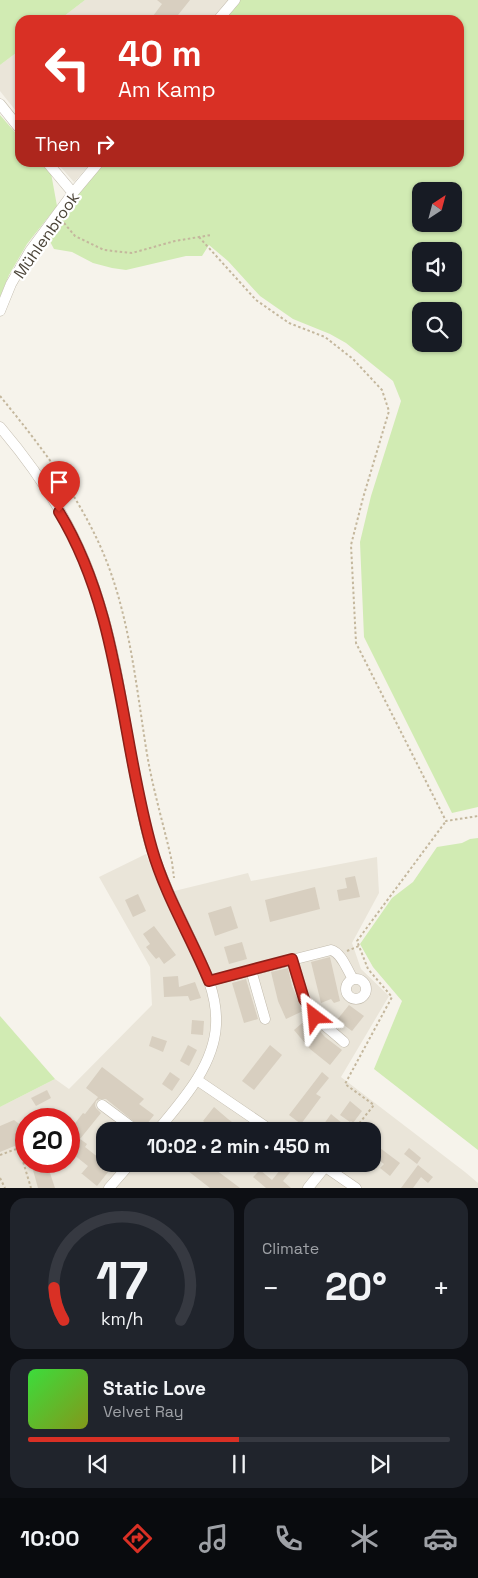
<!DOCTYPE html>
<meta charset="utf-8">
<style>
body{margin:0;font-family:"Space Grotesk",sans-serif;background:#20242c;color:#f1f3f6;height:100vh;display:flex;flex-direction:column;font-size:19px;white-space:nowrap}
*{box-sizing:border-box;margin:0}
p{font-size:16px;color:#9ea1a6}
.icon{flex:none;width:28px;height:28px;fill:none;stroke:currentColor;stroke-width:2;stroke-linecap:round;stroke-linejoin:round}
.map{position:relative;height:1188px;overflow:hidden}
.side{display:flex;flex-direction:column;gap:10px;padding:10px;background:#0d0f14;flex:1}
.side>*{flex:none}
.hud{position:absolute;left:15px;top:15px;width:449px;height:152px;border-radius:15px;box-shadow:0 1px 4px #0004;background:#d93025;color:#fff;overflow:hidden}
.needle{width:32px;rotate:36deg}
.buttons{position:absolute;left:412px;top:182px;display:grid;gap:10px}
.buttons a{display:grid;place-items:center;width:50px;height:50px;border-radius:10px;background:#171b24;box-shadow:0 1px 4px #0004;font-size:25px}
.speed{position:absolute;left:15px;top:1108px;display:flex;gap:10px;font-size:25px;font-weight:700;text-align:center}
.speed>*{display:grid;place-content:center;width:65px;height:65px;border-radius:50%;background:#171b24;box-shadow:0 1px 4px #0004;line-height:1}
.speed .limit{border:8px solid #d22;background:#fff;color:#111}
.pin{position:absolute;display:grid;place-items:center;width:42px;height:42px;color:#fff;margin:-51px -21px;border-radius:50% 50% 50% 0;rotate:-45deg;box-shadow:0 0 5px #0007}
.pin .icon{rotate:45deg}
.me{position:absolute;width:55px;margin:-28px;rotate:331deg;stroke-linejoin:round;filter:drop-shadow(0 0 4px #0008)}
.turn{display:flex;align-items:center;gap:18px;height:105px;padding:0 20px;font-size:22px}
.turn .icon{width:65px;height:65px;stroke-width:2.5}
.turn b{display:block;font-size:35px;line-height:42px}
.then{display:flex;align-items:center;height:48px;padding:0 20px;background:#0003;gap:10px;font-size:19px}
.big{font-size:38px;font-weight:600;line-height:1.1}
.side .widget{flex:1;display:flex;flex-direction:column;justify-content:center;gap:8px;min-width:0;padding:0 18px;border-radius:15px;background:#20242c}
.side .dial{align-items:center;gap:0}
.dial svg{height:130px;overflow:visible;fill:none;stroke:#363941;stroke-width:7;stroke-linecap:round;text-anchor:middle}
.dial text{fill:#f1f3f6;stroke:none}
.song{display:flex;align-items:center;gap:15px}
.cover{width:60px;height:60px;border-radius:8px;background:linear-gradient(135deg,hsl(120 70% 55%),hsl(70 70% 35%))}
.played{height:5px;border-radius:2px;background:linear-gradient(90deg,#d93025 50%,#363941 50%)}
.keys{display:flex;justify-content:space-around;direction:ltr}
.heat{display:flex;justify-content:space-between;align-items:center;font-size:28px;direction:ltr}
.side .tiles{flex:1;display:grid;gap:10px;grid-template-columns:1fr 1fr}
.widget:last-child{grid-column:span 2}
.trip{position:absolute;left:96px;top:1122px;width:285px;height:50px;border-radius:15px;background:#171b24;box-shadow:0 1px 4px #0004;font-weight:600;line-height:50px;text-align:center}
.dock{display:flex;height:80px;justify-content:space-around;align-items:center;background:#090b0e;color:#9ea1a6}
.dock .icon{width:35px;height:35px}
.dock .on{color:#d93025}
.dock b{font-size:22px;color:#f1f3f6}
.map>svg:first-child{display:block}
</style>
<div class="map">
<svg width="478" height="1188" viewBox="0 0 478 1188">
<rect width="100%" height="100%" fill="#f6f3eb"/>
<g fill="#eae5d9" fill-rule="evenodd">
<polygon points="85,0 231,0 213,20 59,20"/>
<polygon points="20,50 20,116 0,91 0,65"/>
<polygon points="57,163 91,163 74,182"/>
<path d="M146,854L162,894L248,873L251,881L377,857L379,893L352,943L361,969L389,996L341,1077L465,1172L478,1183V1188H0V1107L55,1079L69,1089L152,1005L150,967L99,877ZM26,1119H69V1161H26ZM105,1131H372V1164H105Z"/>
</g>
<g fill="#d1ebb3" fill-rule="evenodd">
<polygon points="0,0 85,0 59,20 20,20 20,50 0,65"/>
<path d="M239,0H478V807L452,813L364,637L360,542L371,496L401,401L393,381L346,343L330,334L293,319L260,296L228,261L209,245L202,256H186L126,270L112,268L93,263L72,252L54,249L47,236L99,163L459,162V20H221ZM421,191H454V224H421ZM421,251H454V284H421ZM421,311H454V344H421Z"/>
<polygon points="0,115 20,138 20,162 42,163 51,173 57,206 27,244 9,275 0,297"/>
<polygon points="478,838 478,1150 374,1069 402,1001 373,967 360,944 392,898 413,882 437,847 462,843 470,839"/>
<polygon points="0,1016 55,1079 0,1107"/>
</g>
<g fill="#d8cfc0">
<polygon points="157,0 190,0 174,20 150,20 162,4"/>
<polygon points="355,876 360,897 339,901 337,890 347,888 345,878"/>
<polygon points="315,887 320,909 270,922 265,900"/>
<polygon points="138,894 146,911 133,917 125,900"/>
<polygon points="231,906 238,928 215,936 208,913"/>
<polygon points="154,926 176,955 164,964 159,957 156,959 146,947 150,944 143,934"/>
<polygon points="242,942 247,959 229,964 224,947"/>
<polygon points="330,957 340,1001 334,1003 331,999 321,1003 311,962"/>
<polygon points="288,968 292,986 303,1011 286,1019 278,1001 271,972"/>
<polygon points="178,976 179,987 195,982 201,998 190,1001 188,996 164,997 163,977"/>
<polygon points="246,979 258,1019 244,1023 232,983"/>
<polygon points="349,1005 364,1016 352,1031 337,1020"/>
<polygon points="308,1018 325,1037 342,1050 330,1065 310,1049 294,1030"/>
<polygon points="192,1020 204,1021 203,1035 191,1034"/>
<polygon points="152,1036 167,1041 163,1052 149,1046"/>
<polygon points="188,1045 197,1050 189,1066 180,1061"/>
<polygon points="270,1045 282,1055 254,1090 242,1081"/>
<polygon points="102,1067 144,1099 139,1104 154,1115 143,1129 106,1099 100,1099 96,1101 95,1105 96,1108 101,1113 80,1139 69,1131 83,1113 85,1114 98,1097 86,1088"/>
<polygon points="170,1072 180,1079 172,1091 162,1084"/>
<polygon points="322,1072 329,1078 316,1094 321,1097 301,1124 289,1115"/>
<polygon points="47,1090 51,1098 36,1106 31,1098"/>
<polygon points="350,1101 362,1111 353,1123 351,1121 350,1122 340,1115"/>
<polygon points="214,1107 228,1119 244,1131 216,1131 203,1121"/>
<polygon points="331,1114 342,1123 336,1131 325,1131 321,1128"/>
<polygon points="14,1120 26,1129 26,1131 16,1142 17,1145 0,1152 0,1126"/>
<polygon points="76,1136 87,1144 85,1147 99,1158 105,1150 105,1164 112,1167 97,1186 81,1173 82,1173 88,1166 69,1151 69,1147"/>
<polygon points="372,1142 400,1163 390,1176 380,1168 384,1164 372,1155"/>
<polygon points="409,1148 421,1158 417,1164 404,1154"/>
<polygon points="35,1161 49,1161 52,1164 55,1172 50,1173 55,1188 38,1188 33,1170 37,1168"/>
<polygon points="179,1164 208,1164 240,1188 210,1188"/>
<polygon points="285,1164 297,1164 283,1181 291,1188 266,1188 253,1177 260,1170 272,1180"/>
<polygon points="418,1165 433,1177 428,1183 421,1177 413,1188 401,1188"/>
</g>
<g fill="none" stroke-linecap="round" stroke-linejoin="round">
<g stroke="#c2bbad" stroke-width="11">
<g id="minor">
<polyline points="218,20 235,0"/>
<polyline points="0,104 20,129"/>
<polyline points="47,162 73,193"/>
<polyline points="0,311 11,284 30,251 73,193 99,162"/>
<path d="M0,427C35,468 67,516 87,567C102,606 112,646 119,686C126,725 132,765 141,804C144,820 147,837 153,853C162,878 173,903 185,927C199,958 218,990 216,1025C214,1066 182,1101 157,1131"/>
<path d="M292,959C298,978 302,1003 316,1018C325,1026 335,1034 344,1042"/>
<polyline points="251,970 265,1019"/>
<circle cx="356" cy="989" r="10"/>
<path d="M209,981L331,950C342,953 347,970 353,979"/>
<polyline points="197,1080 272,1131"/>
<polyline points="102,1105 137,1131"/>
<polyline points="321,1164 356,1188"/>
<polyline points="109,1188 130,1164"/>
<polyline points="308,1188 325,1167"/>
</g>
</g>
<g stroke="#c4b79d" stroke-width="2" stroke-dasharray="2.5 2.5" stroke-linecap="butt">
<polyline points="64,223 75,236 104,250 132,253 175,241 211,235"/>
<polyline points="199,237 256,300 289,323 325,337 353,359 382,390 389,411 363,498 351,545 356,643 446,821 478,816"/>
<path d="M0,396C36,440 71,485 96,537C129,605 135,680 147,754C153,790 164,826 172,862L174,878"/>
<polyline points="347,951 359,946"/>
<polyline points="353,1131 374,1105 345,1084 392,997 368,969 357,941 446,821"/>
<polyline points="0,1155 19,1148 31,1188"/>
<polyline points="0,1178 5,1188"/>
</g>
<use href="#minor" stroke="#fff" stroke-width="10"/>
</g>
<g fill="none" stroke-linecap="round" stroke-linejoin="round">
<g stroke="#8d1f18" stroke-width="12">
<path id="route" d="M59,512C121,614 120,737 152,849C165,895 191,937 209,981L292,959L304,999L315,1017"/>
</g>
<use href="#route" stroke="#d93025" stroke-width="9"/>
</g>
<g text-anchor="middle" stroke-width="4.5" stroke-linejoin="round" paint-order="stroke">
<g font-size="16" fill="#4b4438" stroke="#fff">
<text transform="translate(46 235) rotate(-55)" y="6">Mühlenbrook</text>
</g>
</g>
</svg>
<div class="buttons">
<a><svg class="needle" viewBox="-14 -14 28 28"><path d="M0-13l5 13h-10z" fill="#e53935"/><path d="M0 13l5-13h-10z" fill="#9ea1a6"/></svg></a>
<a><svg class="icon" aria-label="sound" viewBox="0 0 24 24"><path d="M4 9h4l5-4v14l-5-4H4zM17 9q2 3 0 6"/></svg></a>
<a><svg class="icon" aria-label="search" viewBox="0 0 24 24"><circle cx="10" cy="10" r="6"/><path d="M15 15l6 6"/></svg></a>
</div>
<div class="speed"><div class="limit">20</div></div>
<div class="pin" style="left:59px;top:512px;background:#d93025"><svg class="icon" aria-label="arrive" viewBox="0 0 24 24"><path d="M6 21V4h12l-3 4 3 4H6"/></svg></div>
<svg class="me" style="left:315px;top:1017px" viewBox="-20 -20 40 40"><path d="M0-17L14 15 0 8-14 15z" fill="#d93025" stroke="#fff" stroke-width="4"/></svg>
<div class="trip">10:02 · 2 min · 450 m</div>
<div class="hud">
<div class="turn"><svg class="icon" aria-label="left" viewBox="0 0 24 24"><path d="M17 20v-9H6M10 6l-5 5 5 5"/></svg><div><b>40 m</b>Am Kamp</div></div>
<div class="then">Then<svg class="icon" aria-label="right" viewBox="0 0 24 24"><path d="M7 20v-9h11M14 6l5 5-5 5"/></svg></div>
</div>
</div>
<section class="side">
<div class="tiles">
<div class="widget dial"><svg viewBox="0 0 100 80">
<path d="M14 69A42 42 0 1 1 86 69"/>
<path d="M14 69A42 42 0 0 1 8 49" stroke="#d93025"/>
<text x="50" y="56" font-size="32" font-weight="700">17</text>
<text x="50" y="72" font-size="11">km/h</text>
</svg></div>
<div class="widget"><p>Climate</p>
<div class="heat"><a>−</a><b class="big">20°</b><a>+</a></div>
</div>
<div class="widget">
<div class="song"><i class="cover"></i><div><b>Static Love</b><p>Velvet Ray</p></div></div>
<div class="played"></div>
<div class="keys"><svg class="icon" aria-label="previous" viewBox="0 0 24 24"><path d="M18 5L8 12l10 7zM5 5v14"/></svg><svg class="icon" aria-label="pause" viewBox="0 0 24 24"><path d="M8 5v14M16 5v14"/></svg><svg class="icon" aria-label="next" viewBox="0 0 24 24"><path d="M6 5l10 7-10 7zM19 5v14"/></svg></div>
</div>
</div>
</section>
<nav class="dock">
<b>10:00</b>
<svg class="icon on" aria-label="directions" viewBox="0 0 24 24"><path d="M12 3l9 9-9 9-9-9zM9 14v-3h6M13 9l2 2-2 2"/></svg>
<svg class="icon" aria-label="music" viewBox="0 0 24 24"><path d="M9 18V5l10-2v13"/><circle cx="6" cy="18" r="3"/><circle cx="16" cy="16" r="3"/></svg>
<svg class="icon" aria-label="phone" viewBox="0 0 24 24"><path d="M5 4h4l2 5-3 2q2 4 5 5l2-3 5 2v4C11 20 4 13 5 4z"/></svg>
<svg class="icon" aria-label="climate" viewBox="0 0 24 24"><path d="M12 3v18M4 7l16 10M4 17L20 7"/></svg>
<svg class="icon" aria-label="car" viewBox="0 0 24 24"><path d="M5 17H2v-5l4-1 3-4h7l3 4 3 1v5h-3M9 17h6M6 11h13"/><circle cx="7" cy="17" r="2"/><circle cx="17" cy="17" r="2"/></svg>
</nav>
